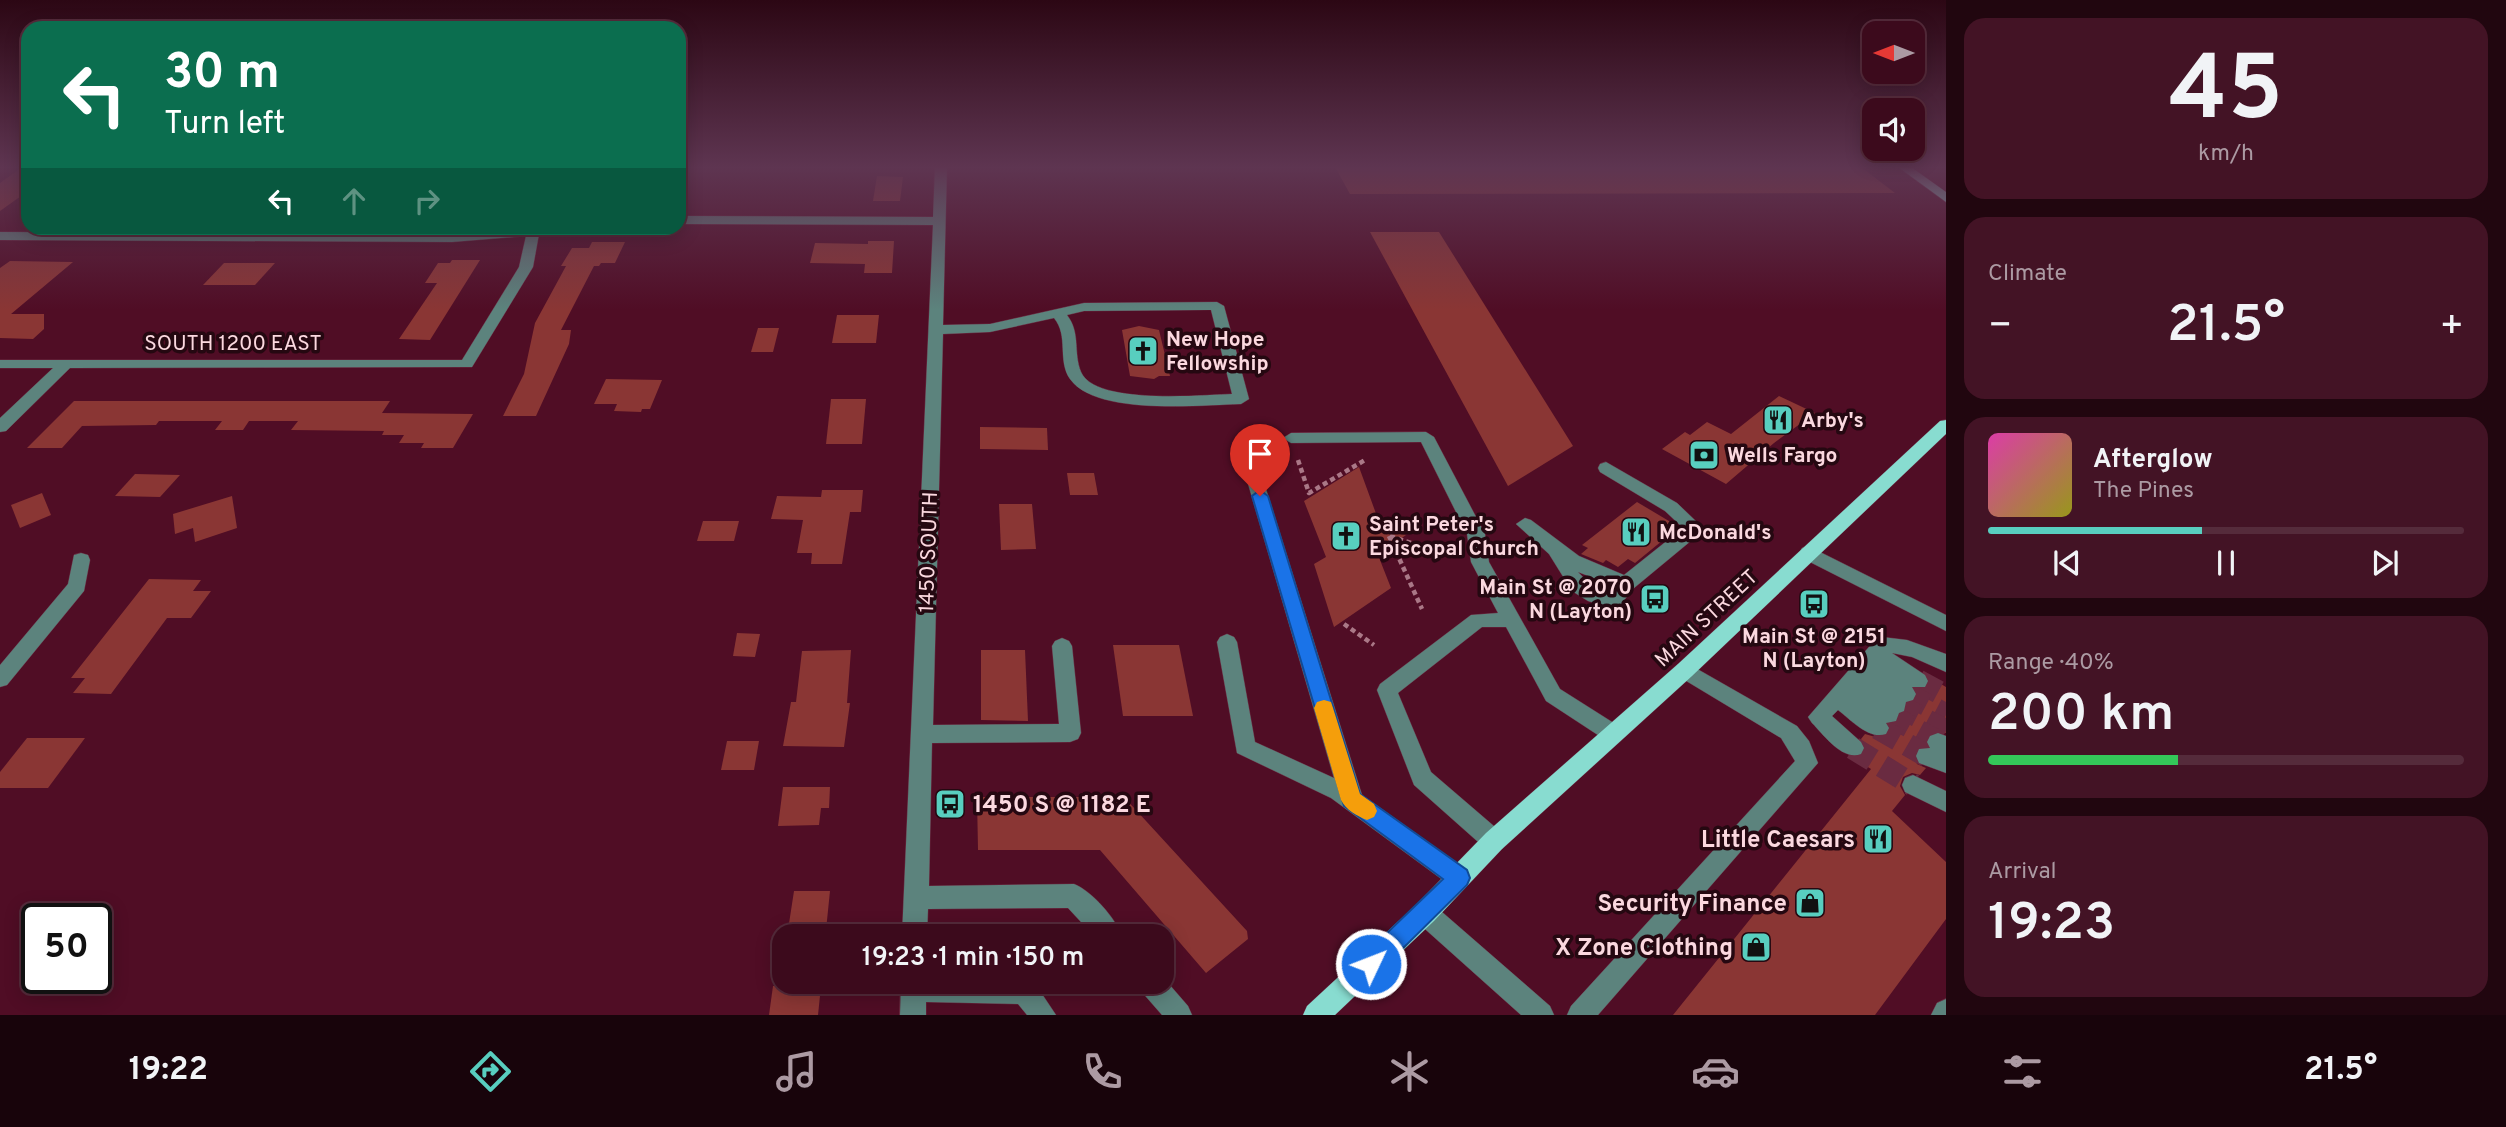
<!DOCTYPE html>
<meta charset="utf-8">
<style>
body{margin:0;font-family:Overpass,sans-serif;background:#431325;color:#f1f3f6;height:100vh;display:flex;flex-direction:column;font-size:26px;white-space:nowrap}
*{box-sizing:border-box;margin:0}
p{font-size:23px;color:#ac9aa3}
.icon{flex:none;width:38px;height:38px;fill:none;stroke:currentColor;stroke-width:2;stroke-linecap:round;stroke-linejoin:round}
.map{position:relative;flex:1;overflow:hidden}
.drawer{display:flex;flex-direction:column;gap:18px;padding:18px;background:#21060f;width:560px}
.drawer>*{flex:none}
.guide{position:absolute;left:21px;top:21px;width:665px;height:214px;border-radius:21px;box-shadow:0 4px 18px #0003,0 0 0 2px #552b3b;background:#0b6e4f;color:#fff;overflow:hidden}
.needle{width:46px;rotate:270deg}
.buttons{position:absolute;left:1862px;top:21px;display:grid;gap:14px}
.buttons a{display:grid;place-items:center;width:63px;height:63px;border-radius:14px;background:#3c0a1c;box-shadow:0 4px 18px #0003,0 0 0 2px #552b3b;font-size:35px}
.speed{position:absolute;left:21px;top:903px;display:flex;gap:14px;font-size:35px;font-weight:700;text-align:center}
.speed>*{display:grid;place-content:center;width:91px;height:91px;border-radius:50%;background:#3c0a1c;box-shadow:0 4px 18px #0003,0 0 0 2px #552b3b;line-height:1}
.speed .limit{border:4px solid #111;border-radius:10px;background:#fff;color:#111}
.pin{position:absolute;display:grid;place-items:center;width:60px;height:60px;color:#fff;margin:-72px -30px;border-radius:50% 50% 50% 0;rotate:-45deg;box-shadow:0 0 7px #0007}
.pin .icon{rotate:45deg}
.me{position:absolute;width:77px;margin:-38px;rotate:47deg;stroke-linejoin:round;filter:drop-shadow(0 0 5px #0008)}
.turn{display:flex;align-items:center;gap:24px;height:147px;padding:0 28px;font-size:32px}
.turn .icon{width:91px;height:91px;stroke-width:2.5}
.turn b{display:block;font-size:49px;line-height:60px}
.lanes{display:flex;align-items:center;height:66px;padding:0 28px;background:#0003;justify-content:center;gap:35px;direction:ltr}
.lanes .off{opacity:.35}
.big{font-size:52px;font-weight:600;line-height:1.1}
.drawer .widget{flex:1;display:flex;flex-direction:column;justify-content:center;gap:10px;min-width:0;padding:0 24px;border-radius:21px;background:#431325}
.drawer .dial{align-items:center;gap:0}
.dial b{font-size:91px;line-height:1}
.song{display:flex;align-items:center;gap:21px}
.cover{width:84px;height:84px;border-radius:10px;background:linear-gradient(135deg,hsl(320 70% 55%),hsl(60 70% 35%))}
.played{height:7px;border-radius:4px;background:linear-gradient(90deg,#58cebf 45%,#552b3b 45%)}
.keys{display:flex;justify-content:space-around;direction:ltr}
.heat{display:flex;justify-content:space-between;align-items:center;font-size:38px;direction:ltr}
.charge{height:10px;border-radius:5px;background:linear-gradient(90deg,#34c759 40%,#552b3b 0)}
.trip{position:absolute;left:772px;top:924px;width:402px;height:70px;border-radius:21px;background:#3c0a1c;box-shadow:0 4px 18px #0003,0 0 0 2px #552b3b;font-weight:600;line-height:70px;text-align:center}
.dock{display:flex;height:112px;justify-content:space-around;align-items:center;background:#18040b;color:#ac9aa3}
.dock .icon{width:49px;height:49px}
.dock .active{color:#58cebf}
.dock b{font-size:32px;color:#f1f3f6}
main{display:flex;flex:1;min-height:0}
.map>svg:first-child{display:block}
</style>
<main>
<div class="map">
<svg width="1946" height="1015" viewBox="0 0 1946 1015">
<rect width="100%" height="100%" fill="#500d25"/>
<g fill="#8a3634">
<polygon points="22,167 28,167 28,191 0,211 0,183"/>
<polygon points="1335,167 1861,167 1895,193 1350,194"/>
<polygon points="877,176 903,177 900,201 873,201"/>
<polygon points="1370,232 1439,232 1573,446 1508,486"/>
<polygon points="868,241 894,241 892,273 864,273 865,264 810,263 815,243 868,244"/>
<polygon points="592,242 625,242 615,263 601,263 599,266 594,266 561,330 571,330 569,344 536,416 503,416 524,374 535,323 566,266 561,266 572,248 589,248"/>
<polygon points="452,260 480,260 430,340 399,339 437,283 425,283 438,263 450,263"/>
<polygon points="10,261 73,262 11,314 44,314 44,329 33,339 0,338 0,268"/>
<polygon points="224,263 275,263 255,285 203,285"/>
<polygon points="837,315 879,315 876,343 832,343"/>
<polygon points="1139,326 1159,330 1170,376 1159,376 1154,379 1130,376 1122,330"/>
<polygon points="758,328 779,328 773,352 751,352"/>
<polygon points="606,379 662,380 650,409 642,409 641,412 614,411 617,404 594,404"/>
<polygon points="1779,396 1815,413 1774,443 1726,484 1662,449 1685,432 1690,435 1707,422 1731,434"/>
<polygon points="831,399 866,399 862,444 826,444"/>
<polygon points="74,401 390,401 382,413 473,414 453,448 421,448 424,443 399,443 404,435 382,435 384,431 291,430 298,421 249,421 243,430 215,430 222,421 159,421 156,425 82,426 62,448 27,448"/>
<polygon points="980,427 1047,428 1048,450 980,449"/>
<polygon points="1359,467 1382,530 1406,535 1378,555 1391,588 1334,627 1314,564 1326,557 1304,501"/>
<polygon points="1067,473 1094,473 1098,495 1070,495"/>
<polygon points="135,474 180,475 160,497 115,496"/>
<polygon points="822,490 863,490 861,512 850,512 842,564 811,564 812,553 797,553 803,520 771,519 777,496 821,497"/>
<polygon points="42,493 51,515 20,528 11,505"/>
<polygon points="232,496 237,528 195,542 193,528 175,534 173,514"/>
<polygon points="1637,502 1679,527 1635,563 1628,559 1618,567 1606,560 1603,563 1581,554 1588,548 1582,545"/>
<polygon points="999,504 1032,504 1036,549 1001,550"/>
<polygon points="703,521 739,521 734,541 697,541"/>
<polygon points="149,579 201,580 193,591 211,591 191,618 167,618 111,694 73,693 85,678 71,678"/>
<polygon points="737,633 760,634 755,657 733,656"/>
<polygon points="1113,645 1179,645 1193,716 1123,716"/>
<polygon points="851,650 847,703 850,703 844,747 783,746 791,702 796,702 802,651"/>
<polygon points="981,650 1025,650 1028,721 981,720"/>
<polygon points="1929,677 1946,687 1946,733 1937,731 1929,734 1925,741 1926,746 1917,748 1914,755 1917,764 1926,768 1920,775 1912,773 1903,777 1900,786 1905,795 1892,811 1946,862 1946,919 1875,1015 1673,1015 1871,769 1852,757 1861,757 1866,749 1861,739 1865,734 1879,738 1888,735 1890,725 1898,722 1901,715 1907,712 1908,704 1915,701 1918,695 1917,690 1927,688"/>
<polygon points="27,738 85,738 48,788 0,788 0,772"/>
<polygon points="727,741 759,741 754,770 721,770"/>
<polygon points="783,787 830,787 829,808 821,808 819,825 778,826"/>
<polygon points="977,797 1124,797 1247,931 1248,939 1206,973 1100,850 978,850"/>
<polygon points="794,891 830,891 826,930 788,930"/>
<polygon points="773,986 821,986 818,1015 769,1015"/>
</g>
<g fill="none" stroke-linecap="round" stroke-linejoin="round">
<g stroke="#6a2b41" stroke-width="23" stroke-dasharray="23 11" stroke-linecap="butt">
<polyline points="1918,681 1946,696"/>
<polyline points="1906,694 1946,715"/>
<polyline points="1897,705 1946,731"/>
<polyline points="1889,715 1938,742"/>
<polyline points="1878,728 1927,756"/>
<polyline points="1853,748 1913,785"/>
</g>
<g stroke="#6b2d43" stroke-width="1">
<g id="minor">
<path d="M935,167H947L943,325L990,324L1084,303L1217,302L1224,306L1249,399L1241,404C1200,405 1096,416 1070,379C1057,360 1069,336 1054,318L990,332L943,334L933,725L1059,724L1052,646L1055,641L1062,638L1069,641L1072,646L1081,733L1078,739L1070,742L932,743L929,886L1074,884C1092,891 1116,919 1122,936H1094L1068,908L928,909L927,936H902L933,225L679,224V216L933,217ZM1211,310L1232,394C1201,395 1095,405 1081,372C1073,352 1081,333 1067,315L1084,311Z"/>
<polygon points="531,228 576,228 570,232 539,234 533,267 472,367 70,368 6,431 0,432 0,418 53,368 0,368 0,360 462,360 519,267 526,236 452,242 0,240 0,232 452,234"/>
<polygon points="1426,432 1434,437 1485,534 1489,562 1560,689 1620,727 1623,733 1620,739 1612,742 1604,739 1546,701 1506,627 1482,627 1398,693 1431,772 1502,833 1506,841 1502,849 1494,852 1486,849 1414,785 1377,690 1380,684 1471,615 1498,613 1471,562 1467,534 1421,442 1291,443 1283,438 1291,433"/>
<path d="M1606,462L1677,503L1701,526L1698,535L1634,588L1621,604L1604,606L1588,601L1572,591L1549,554L1516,524L1525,518L1531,520L1579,556L1624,575L1683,528L1665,511L1600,472L1598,468L1600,464ZM1578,572L1614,586L1609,592L1593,587Z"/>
<polygon points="1252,464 1260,470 1362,795 1467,870 1471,878 1467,886 1459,889 1451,886 1331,798 1237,753 1217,642 1220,637 1227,634 1234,637 1237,642 1255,742 1334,778 1244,470"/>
<polygon points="1808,546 1946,615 1946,631 1802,558 1799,553 1802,548"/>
<polygon points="81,553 88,555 90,560 84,591 7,685 0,687 0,665 68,584 74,555"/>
<path d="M1882,637L1907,640L1946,654V672L1912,657L1892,653L1925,675L1928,681L1925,687H1912L1916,694L1913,700L1906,702L1904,711L1899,713L1896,721L1886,723L1889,728L1886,734C1869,740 1851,720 1838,710L1832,716L1861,742L1864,748L1861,754C1842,761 1824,735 1812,723L1808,717L1875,640Z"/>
<polygon points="1685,662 1797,726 1809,741 1818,763 1598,1015 1567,1015 1571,1006 1795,761 1781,738 1678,676 1675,670 1678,664"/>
<polygon points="1938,733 1946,736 1946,773 1919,763 1916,756 1919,749 1930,748 1927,742 1930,736"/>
<polygon points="1913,775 1946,791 1946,812 1905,792 1902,785 1905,778"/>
<polygon points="1425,901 1434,905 1550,1006 1554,1015 1521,1015 1416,921 1413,913 1416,905"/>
<polygon points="1162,976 1188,1006 1192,1015 1162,1015 1141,991 1137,982 1162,982"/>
<polygon points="901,982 1034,982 1056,1015 1027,1015 1018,1004 926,1002 926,1015 900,1015"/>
<polygon points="1946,999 1946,1015 1931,1015 1937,1003"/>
</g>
</g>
<g stroke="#6b2d43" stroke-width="1">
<g id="major">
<polygon points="1898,167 1911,167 1946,192 1946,202"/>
<polygon points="1946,420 1946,434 1692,676 1502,849 1434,921 1335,1015 1303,1015 1307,1006 1416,905 1486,833 1678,664 1940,421"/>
</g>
</g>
<g stroke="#aa7887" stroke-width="4.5" stroke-dasharray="5 3.5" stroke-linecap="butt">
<polyline points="1298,460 1309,493 1365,460"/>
<polyline points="1389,536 1422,609"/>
<polyline points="1390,536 1444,554"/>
<polyline points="1344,624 1374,645"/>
</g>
<use href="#minor" fill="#5c837d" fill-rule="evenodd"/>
<use href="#major" fill="#88dcd0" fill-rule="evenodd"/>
</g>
<linearGradient id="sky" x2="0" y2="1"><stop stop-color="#2c0714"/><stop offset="0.54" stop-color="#5e3551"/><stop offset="1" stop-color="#5e3551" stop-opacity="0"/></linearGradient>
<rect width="1946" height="310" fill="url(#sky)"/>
<polygon fill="#1a73e8" stroke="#114b97" stroke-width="2" points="1260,490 1268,496 1360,794 1467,870 1470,878 1467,885 1379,972 1371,975 1363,972 1359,964 1363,956 1443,879 1344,806 1252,496"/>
<path fill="#f59e0b" d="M1324,700L1331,702L1333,708L1360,794L1374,804L1377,811L1374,817L1367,820C1357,816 1346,810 1341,800L1314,708L1317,702Z"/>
<defs>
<g id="church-square" transform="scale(1.575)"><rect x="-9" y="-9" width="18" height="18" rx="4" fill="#58cebf" stroke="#250811"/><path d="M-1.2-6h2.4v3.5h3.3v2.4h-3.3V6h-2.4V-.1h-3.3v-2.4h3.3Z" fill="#111"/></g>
<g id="restaurant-square" transform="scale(1.575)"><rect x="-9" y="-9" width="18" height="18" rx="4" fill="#58cebf" stroke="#250811"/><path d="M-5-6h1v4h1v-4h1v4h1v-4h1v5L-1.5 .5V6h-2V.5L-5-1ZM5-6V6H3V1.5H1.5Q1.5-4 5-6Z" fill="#111"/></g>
<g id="bank-square" transform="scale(1.575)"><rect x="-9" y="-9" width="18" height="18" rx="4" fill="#58cebf" stroke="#250811"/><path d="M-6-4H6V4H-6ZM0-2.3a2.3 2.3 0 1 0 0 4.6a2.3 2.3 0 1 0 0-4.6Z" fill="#111"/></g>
<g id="bus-square" transform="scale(1.575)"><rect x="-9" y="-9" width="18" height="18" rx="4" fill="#58cebf" stroke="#250811"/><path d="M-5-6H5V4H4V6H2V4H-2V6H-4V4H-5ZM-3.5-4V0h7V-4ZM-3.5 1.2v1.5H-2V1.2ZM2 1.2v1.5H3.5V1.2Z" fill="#111"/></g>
<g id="shop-square" transform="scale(1.575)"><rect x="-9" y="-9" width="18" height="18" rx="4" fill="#58cebf" stroke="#250811"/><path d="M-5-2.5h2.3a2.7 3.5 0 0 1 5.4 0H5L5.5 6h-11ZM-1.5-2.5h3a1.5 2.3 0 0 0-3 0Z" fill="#111"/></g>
</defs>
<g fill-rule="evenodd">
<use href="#church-square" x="1143" y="351"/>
<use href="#restaurant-square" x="1778" y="420"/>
<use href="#bank-square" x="1704" y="455"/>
<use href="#restaurant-square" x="1636" y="532"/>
<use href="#church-square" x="1346" y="536"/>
<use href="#bus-square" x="1655" y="599"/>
<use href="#bus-square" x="1814" y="604"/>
<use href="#bus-square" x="950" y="804"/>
<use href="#restaurant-square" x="1878" y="839"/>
<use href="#shop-square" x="1810" y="903"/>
<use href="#shop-square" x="1756" y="947"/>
</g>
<g text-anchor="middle" stroke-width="7" stroke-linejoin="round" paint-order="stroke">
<g font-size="21" font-weight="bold" fill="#fbd8df" stroke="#250811" text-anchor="start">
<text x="1166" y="346">New Hope<tspan x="1166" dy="24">Fellowship</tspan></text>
<text x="1801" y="427">Arby's</text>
<text x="1727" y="462">Wells Fargo</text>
<text x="1369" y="531">Saint Peter's<tspan x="1369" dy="24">Episcopal Church</tspan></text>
<text x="1659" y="539">McDonald's</text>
<text x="1632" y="594" text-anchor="end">Main St @ 2070<tspan x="1632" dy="24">N (Layton)</tspan></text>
<text x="1814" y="643" text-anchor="middle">Main St @ 2151<tspan x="1814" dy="24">N (Layton)</tspan></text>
</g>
<g font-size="21" fill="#fbd8df" stroke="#250811">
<text x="233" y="350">SOUTH 1200 EAST</text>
<text transform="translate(928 552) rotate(-88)" y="7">1450 SOUTH</text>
<text transform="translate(1706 618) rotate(-43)" y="7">MAIN STREET</text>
</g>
<g font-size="24" font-weight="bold" fill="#fbd8df" stroke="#250811" text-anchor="end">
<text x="973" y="812" text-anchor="start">1450 S @ 1182 E</text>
<text x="1855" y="847">Little Caesars</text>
<text x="1787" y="911">Security Finance</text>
<text x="1733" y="955">X Zone Clothing</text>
</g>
</g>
</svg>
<div class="buttons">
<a><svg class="needle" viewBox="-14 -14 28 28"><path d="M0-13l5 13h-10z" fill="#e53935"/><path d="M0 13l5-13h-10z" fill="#ac9aa3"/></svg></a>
<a><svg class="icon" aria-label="sound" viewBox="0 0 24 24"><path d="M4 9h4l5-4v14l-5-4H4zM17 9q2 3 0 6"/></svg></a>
</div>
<div class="speed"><div class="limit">50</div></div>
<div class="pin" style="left:1260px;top:496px;background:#d93025"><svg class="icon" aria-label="arrive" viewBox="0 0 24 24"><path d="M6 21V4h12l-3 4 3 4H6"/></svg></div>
<svg class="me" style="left:1371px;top:964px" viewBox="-20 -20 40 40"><circle r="17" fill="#1a73e8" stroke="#fff" stroke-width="3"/><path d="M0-11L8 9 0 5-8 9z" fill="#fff"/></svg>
<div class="trip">19:23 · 1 min · 150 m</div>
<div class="guide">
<div class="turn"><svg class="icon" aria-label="left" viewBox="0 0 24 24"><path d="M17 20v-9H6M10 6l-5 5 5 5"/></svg><div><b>30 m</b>Turn left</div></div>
<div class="lanes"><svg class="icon" aria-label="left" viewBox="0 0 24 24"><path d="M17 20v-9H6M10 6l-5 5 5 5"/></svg><svg class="icon off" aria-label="ahead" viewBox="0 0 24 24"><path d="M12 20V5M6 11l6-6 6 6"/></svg><svg class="icon off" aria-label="right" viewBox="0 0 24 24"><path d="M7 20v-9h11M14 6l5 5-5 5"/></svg></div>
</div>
</div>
<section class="drawer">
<div class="widget dial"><b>45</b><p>km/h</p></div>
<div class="widget"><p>Climate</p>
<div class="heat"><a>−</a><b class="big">21.5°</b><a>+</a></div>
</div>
<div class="widget">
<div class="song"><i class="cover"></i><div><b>Afterglow</b><p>The Pines</p></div></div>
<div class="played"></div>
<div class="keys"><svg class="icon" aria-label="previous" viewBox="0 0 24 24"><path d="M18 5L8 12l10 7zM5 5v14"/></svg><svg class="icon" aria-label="pause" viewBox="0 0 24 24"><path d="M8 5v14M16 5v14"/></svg><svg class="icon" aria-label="next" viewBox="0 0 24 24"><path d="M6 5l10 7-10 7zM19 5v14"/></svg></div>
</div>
<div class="widget"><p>Range · 40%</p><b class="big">200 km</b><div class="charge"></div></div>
<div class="widget"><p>Arrival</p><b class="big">19:23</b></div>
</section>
</main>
<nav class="dock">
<b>19:22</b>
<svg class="icon active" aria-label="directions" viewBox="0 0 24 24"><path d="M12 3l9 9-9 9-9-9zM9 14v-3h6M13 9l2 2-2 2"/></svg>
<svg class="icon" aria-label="music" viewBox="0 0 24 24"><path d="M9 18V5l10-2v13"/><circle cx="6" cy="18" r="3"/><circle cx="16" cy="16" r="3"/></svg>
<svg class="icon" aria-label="phone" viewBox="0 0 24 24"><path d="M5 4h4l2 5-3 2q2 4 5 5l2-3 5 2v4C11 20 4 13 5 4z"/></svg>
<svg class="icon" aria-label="climate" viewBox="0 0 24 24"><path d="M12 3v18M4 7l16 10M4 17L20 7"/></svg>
<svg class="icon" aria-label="car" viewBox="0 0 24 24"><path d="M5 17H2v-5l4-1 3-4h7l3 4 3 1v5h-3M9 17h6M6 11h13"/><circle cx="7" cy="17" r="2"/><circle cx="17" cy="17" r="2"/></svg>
<svg class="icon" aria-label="filters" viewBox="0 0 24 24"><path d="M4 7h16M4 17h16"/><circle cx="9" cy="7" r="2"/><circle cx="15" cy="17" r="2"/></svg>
<b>21.5°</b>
</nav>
